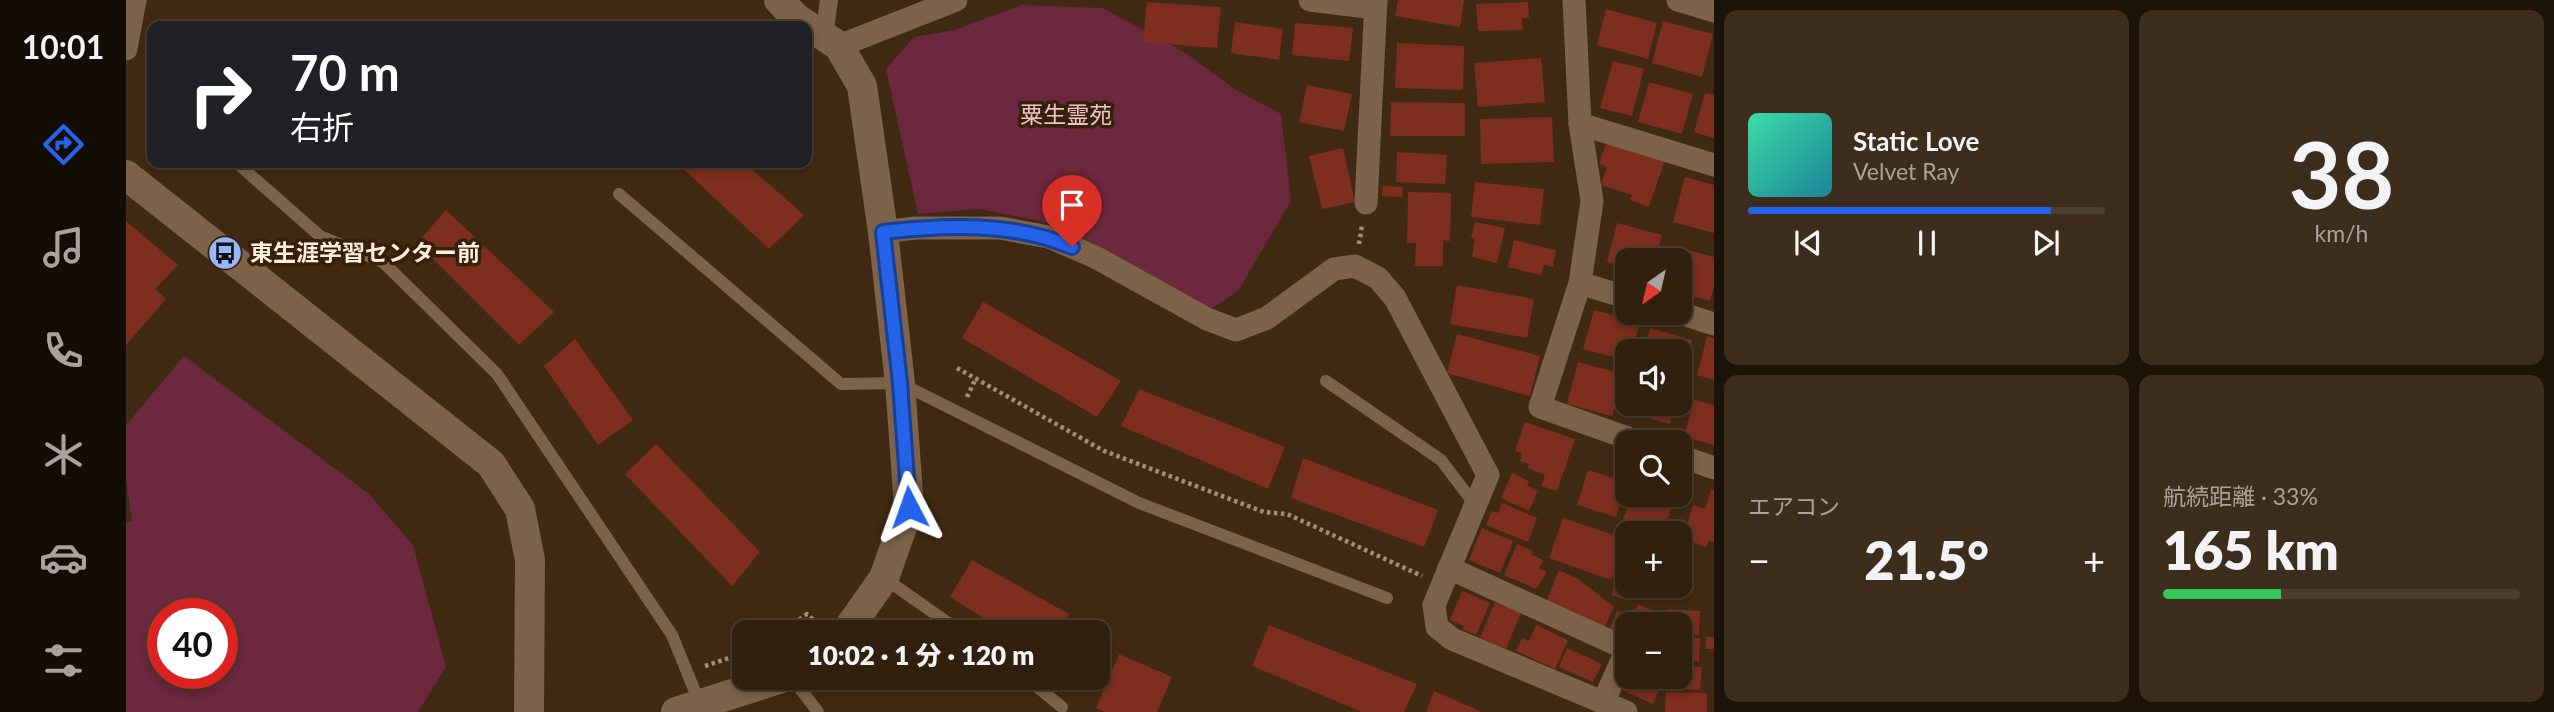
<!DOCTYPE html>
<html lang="ja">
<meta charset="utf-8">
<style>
body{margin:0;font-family:Lato,"Noto Sans JP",sans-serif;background:#3d2d1c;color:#f1f3f6;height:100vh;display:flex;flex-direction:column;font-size:26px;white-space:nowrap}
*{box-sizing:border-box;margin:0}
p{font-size:23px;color:#a8a39e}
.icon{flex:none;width:38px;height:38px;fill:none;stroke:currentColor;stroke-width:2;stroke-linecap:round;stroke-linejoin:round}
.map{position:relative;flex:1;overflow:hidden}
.drawer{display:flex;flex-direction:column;gap:10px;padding:10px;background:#1b1208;width:840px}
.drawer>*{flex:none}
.top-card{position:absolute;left:21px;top:21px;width:665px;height:147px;border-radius:14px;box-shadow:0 4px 10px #0003,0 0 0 2px #4c3e2e;background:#202124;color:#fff;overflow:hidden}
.needle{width:46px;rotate:214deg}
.tools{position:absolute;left:1489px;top:248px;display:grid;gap:14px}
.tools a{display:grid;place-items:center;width:77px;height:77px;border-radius:14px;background:#31200e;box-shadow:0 4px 10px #0003,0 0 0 2px #4c3e2e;font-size:35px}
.speed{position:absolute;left:21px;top:598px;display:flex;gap:14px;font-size:35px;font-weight:700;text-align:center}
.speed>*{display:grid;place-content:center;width:91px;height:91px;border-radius:50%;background:#31200e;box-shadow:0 4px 10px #0003,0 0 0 2px #4c3e2e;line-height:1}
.speed .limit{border:10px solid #d22;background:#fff;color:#111}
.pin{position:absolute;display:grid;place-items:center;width:60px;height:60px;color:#fff;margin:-72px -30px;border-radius:50% 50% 50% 0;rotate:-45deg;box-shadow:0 0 7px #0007}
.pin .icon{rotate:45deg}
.me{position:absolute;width:77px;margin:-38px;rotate:356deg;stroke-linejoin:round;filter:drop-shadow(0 0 5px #0008)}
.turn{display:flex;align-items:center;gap:24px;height:147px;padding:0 28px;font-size:32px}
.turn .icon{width:91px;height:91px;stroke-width:2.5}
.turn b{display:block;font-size:49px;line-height:60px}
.big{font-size:52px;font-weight:800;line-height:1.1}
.drawer .widget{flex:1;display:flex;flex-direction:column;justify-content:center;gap:10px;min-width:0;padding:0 24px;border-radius:14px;background:#3d2d1c}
.drawer .dial{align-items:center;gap:0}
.dial b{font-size:91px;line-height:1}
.song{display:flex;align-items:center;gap:21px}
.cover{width:84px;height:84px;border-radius:10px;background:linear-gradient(135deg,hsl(160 70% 55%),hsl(190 70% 35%))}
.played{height:7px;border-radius:4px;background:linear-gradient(90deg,#2563eb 85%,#4c3e2e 85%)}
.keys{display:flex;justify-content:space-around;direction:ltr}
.heat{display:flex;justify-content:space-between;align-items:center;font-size:38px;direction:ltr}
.charge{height:10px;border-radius:5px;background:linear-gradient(90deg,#34c759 33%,#4c3e2e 0)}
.drawer .tiles{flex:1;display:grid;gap:10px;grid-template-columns:repeat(2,1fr)}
.trip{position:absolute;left:606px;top:620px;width:378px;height:70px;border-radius:14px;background:#31200e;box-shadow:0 4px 10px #0003,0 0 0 2px #4c3e2e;font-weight:800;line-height:70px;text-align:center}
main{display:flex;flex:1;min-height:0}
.menu{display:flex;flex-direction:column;width:126px;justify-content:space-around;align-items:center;background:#140d06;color:#a8a39e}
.menu .icon{width:49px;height:49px}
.menu .active{color:#2563eb}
.menu b{font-size:32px;color:#f1f3f6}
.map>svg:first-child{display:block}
</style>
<main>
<nav class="menu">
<b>10:01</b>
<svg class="icon active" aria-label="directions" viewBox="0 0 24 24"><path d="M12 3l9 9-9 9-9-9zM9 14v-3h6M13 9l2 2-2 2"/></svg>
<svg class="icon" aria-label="music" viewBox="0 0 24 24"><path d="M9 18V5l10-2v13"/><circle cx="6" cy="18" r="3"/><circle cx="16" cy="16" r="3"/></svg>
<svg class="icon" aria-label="phone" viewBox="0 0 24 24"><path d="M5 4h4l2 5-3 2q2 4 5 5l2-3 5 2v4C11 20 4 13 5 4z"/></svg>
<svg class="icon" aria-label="climate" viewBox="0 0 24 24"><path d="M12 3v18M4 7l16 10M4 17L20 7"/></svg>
<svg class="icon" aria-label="car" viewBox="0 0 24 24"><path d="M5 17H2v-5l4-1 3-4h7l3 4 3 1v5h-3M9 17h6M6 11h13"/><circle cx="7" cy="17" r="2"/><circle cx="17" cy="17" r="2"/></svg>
<svg class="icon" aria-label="filters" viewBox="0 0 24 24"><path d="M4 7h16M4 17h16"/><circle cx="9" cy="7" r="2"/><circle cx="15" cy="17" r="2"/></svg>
</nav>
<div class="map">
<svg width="1588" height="712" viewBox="0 0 1588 712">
<rect width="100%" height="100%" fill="#412a13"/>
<g fill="#6b283f" fill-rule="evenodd">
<polygon points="895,5 976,8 1058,52 1107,88 1155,114 1165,201 1112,291 1083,310 1053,295 970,245 919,222 853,209 792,214 760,69 788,37 829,30"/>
<path d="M58,356L243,494L287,545L320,667L292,712H0V522L6,521L0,478V425ZM37,614H96V674H37Z"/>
</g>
<g fill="#7d2e1e">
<polygon points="1272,0 1338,0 1334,27 1269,16"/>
<polygon points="1021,2 1095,7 1091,48 1017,42"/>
<polygon points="1402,2 1403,18 1396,18 1397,30 1352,31 1350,4"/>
<polygon points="1480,9 1531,23 1522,59 1471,45"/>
<polygon points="1537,21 1587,34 1576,77 1526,63"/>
<polygon points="1109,22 1157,29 1153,60 1105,53"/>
<polygon points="1169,23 1227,28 1223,61 1166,55"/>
<polygon points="1271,43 1338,46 1337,90 1269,88"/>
<polygon points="1415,58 1419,102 1352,107 1348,63"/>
<polygon points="1487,61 1518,69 1506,116 1474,108"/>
<polygon points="1523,82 1567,94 1556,134 1512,122"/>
<polygon points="1181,85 1226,94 1218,131 1173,122"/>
<polygon points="1579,93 1588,95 1588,138 1568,132"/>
<polygon points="1265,102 1339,103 1339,136 1264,136"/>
<polygon points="1426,117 1428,162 1355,164 1354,119"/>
<polygon points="1481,140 1539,160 1523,207 1504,200 1506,195 1475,185 1481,167 1473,164"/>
<polygon points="1217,148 1229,202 1196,209 1183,156"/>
<polygon points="1271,152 1321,155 1319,184 1270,182"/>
<polygon points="551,163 619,163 678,215 643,249"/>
<polygon points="1559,177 1588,185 1588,233 1547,222"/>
<polygon points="1349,182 1418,189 1414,225 1345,217"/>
<polygon points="1257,186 1277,187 1276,197 1256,196"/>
<polygon points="1282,192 1325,193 1324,241 1317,240 1317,266 1289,266 1290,243 1281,243"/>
<polygon points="320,210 428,312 393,345 291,243"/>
<polygon points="0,221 52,265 29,289 40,299 0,345"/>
<polygon points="1349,222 1379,228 1371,263 1346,257 1349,239 1345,238"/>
<polygon points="1491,223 1536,235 1529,261 1502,261 1502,267 1481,262"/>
<polygon points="1388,240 1430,250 1427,267 1418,265 1415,275 1382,267"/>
<polygon points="1544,245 1588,257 1588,287 1584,301 1554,293 1554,261 1540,261"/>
<polygon points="1331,285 1408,299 1401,338 1324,324"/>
<polygon points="857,302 995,381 971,417 836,338"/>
<polygon points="1468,310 1514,322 1506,352 1502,352 1502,361 1457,349"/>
<polygon points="1524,328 1566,340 1558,373 1554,372 1554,352 1517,352"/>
<polygon points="1331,334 1414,356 1404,396 1321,373"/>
<polygon points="1581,336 1588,338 1588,380 1571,375"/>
<polygon points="449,339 507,420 472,445 418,366"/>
<polygon points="1452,362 1497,374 1486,416 1441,404"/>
<polygon points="1013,389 1159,447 1142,489 995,426"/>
<polygon points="1568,400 1588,405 1588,445 1558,437"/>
<polygon points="1502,404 1549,404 1544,424 1500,412"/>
<polygon points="1399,422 1449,439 1431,491 1415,486 1419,475 1401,468 1403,464 1394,461 1396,453 1389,451"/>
<polygon points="530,444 634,552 606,586 499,474"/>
<polygon points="1177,458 1312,510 1298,547 1165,498"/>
<polygon points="1462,470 1501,482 1490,517 1451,505"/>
<polygon points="1386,473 1403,481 1401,486 1412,490 1403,511 1375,498"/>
<polygon points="1585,489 1588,490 1588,542 1583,540 1580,547 1557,539 1567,505 1579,509"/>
<polygon points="1505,495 1549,495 1538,531 1497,519"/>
<polygon points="1376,503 1411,518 1402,542 1360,525 1366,511 1372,513"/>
<polygon points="1437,518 1500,539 1485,580 1423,558"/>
<polygon points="1356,528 1387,541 1374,573 1343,560"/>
<polygon points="1391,544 1407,551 1405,554 1417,560 1413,568 1421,572 1410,589 1378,575"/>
<polygon points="1499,552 1502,553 1502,586 1554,586 1554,559 1563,558 1568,590 1528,596 1507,589 1503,601 1485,595"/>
<polygon points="846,560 943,614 932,632 880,632 824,597"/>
<polygon points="1433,570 1452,579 1488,607 1476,632 1418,607"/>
<polygon points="1336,591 1364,603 1350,635 1336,629 1338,626 1324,620"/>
<polygon points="1369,602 1395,613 1380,649 1354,638"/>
<polygon points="1512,604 1539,616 1535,625 1502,625 1502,641 1482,632 1491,611 1502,616 1506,609 1509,610"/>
<polygon points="1542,609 1574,611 1573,635 1554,634 1554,625 1540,625"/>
<polygon points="1143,625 1291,684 1278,712 1236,712 1126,666"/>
<polygon points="1410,625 1442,640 1429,669 1390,651 1396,638 1403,641"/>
<polygon points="1554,637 1574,638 1573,661 1554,660"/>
<rect x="1580" y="637" width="8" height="12"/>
<polygon points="1441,648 1476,664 1467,682 1433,667"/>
<polygon points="993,654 1046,677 1031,712 979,712 970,708"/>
<polygon points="1554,666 1576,667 1574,690 1539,688 1540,677 1554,677"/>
<polygon points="1504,677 1534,677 1532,680 1536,682 1527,704 1498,691"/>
<polygon points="1308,691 1356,712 1300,712"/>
<polygon points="1540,692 1581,693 1581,712 1539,712"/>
</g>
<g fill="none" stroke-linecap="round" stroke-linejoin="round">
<g stroke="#a08d7a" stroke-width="4.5" stroke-dasharray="3.5 3.5" stroke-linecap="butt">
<polyline points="1233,244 1236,225"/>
<polyline points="831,368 978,451 1138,512 1161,514 1296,576"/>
<polyline points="841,397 850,378"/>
<polyline points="656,632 681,614 690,623"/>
<polyline points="579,666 618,653"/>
</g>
<g stroke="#7d634a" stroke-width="12">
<polyline points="111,163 194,236 257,262 371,374 546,635 574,704"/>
<polyline points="493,194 715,384 774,383 1013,503 1261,598"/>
<polyline points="1200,381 1315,460 1349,505"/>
<polyline points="758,578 835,632"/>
<polyline points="665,677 692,712"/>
<polyline points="899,677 936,707"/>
</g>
<polyline stroke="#7d634a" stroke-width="18" points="698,36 703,0"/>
<g stroke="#7d634a" stroke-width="23">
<polyline points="1184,0 1249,8"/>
<polyline points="1448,0 1454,124 1466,201 1454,283 1414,407 1516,443"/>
<polyline points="1552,0 1588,11"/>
<polyline points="713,46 830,0"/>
<polyline points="0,49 9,0"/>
<polyline points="1454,124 1588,165"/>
<polyline points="1240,203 1250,0"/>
<polyline points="757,232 789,228 874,228 923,237 969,257 1081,319 1110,330 1141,318 1208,269 1229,266 1252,278 1269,298 1362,475 1308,605 1311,627 1326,639 1500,712"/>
<polyline points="1454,283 1502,298"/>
<polyline points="1554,313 1588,324"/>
<polyline points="1554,456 1588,468"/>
<polyline points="1323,568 1501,649 1477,703"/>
</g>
<g stroke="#7d634a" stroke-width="30">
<polyline points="653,0 670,18 713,46 736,86 757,232 774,383 783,507 758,578 720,632"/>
<polyline points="0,175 365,464 394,509 404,560 403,712"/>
<polyline points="550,712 659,677"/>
</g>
</g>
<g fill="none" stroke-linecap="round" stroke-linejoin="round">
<g stroke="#184099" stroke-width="18">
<path id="route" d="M783,507L774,383L757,232C820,225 887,222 946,247"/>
</g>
<use href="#route" stroke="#2563eb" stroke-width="12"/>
</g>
<defs>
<g id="bus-disc" transform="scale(1.75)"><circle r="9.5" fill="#96b6fd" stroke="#362108"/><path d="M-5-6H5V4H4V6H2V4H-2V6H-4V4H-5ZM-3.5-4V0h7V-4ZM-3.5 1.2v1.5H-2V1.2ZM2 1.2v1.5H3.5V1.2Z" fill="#111"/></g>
</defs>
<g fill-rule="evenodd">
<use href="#bus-disc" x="99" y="253"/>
</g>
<g text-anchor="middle" stroke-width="7" stroke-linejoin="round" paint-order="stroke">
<g font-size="23" fill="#f0c0cc" stroke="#362108">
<text x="940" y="123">粟生霊苑</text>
</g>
<g font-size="23" font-weight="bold" fill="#fdeee0" stroke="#362108" text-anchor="start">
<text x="124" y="261">東生涯学習センター前</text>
</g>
</g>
</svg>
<div class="tools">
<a><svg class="needle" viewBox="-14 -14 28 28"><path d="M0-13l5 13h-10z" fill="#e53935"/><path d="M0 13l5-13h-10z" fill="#a8a39e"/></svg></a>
<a><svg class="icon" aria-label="sound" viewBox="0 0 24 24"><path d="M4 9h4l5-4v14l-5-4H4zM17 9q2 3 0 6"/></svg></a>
<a><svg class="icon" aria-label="search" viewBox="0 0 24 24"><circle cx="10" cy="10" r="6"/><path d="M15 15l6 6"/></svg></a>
<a>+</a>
<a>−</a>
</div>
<div class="speed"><div class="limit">40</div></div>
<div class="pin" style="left:946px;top:247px;background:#d93025"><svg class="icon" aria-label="arrive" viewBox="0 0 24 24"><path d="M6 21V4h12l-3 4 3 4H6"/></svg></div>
<svg class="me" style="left:783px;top:507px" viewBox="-20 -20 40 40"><path d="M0-17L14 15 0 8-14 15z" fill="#2563eb" stroke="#fff" stroke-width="4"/></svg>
<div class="trip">10:02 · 1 分 · 120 m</div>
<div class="top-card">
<div class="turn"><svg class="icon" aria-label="right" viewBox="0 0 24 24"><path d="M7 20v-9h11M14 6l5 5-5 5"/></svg><div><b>70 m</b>右折</div></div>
</div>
</div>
<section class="drawer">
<div class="tiles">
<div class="widget">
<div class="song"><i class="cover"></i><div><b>Static Love</b><p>Velvet Ray</p></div></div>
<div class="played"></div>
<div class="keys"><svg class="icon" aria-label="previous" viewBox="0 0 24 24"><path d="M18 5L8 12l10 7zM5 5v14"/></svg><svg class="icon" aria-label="pause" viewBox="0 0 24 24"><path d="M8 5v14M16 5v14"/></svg><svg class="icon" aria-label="next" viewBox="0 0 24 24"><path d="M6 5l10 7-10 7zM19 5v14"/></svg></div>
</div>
<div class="widget dial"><b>38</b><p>km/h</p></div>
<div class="widget"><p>エアコン</p>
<div class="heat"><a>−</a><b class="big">21.5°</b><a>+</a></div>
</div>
<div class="widget"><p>航続距離 · 33%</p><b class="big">165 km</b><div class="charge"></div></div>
</div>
</section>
</main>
